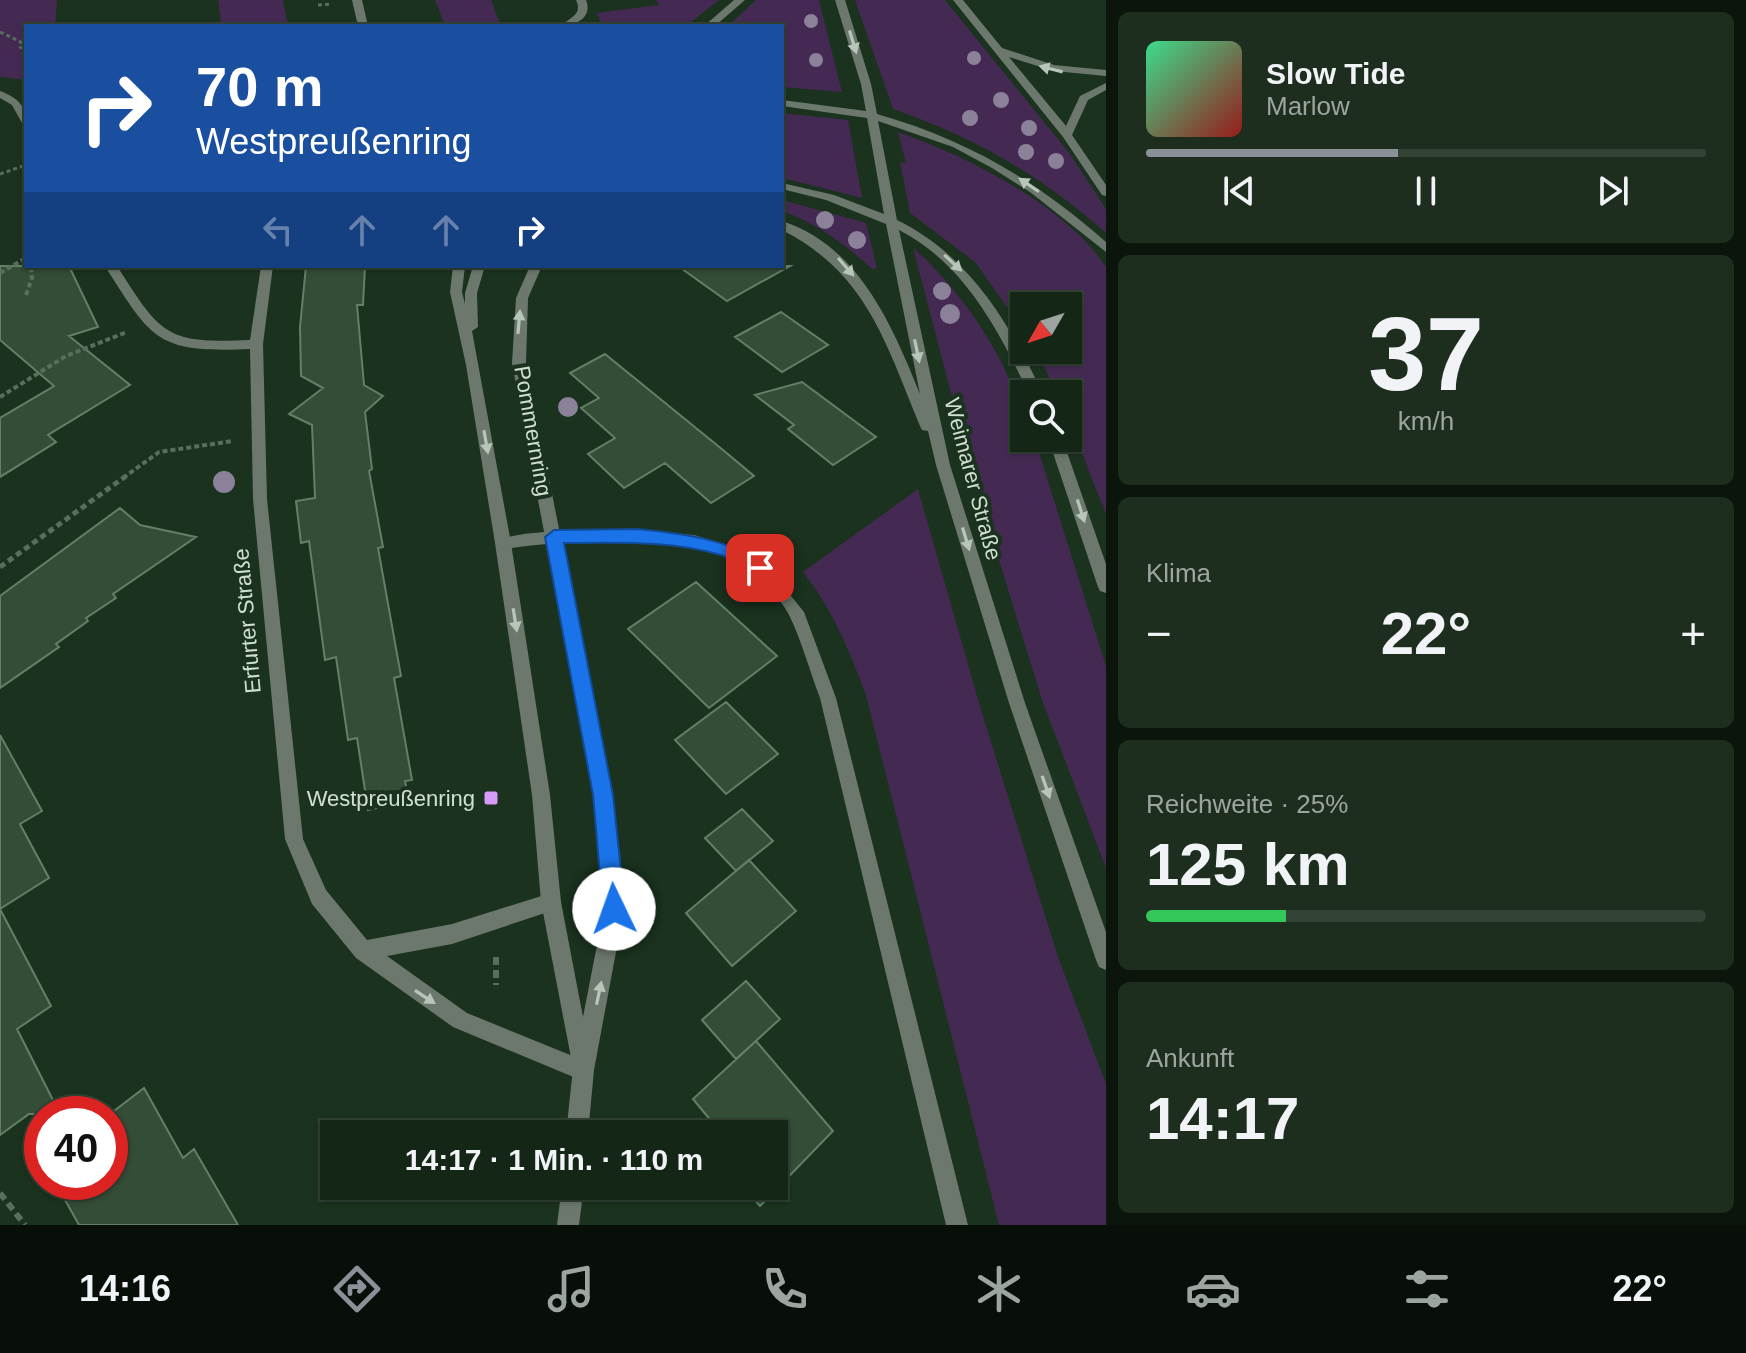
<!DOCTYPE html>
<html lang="de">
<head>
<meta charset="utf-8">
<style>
	:root { --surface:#142616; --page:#1d2e1f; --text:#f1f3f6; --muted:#9da5a1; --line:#334335; --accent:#8c9099 }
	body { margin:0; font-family:Helvetica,sans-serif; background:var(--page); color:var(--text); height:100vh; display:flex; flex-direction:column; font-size:30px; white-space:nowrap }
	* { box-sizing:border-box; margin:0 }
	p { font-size:26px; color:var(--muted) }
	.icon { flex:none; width:44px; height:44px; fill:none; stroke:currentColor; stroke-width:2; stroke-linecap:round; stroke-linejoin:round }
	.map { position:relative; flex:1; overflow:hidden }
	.side { display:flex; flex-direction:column; gap:12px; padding:12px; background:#0b150c; width:640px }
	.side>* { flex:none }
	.guide { position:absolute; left:24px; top:24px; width:760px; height:244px; border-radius:0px; box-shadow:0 2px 6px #0004,0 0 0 2px var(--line); background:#1a4fa0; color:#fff; overflow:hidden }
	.needle { width:52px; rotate:231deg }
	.tools { position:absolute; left:1010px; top:292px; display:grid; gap:16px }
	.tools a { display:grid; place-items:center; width:72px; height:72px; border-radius:0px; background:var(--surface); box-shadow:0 2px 6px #0004,0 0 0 2px var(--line); font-size:40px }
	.speed { position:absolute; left:24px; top:1096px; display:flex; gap:16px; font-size:40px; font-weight:700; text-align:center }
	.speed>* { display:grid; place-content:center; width:104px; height:104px; border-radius:50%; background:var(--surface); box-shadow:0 2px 6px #0004,0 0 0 2px var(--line); line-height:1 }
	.speed .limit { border:12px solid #d22; background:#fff; color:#111 }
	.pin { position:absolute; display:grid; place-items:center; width:68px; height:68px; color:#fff; margin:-34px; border-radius:16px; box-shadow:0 4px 12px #0006 }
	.me { position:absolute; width:88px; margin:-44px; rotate:357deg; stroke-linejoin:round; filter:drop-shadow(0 0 6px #0008) }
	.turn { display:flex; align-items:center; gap:28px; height:168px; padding:0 40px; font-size:36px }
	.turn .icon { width:104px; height:104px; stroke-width:2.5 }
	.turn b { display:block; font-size:56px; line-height:68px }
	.lanes { display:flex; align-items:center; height:76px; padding:0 40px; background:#0003; justify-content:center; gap:40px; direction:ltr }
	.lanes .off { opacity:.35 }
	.big { font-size:60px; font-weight:700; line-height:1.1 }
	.side .tile { flex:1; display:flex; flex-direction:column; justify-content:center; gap:12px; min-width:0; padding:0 28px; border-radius:12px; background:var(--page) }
	.side .dial { align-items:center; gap:0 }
	.dial b { font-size:104px; line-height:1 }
	.song { display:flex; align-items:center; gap:24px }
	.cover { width:96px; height:96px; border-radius:12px; background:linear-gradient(135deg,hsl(150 70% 55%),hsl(0 70% 35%)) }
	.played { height:8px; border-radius:4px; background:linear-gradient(90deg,var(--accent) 45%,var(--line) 45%) }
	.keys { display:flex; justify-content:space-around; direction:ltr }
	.heat { display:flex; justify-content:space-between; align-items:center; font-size:44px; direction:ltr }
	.charge { height:12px; border-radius:6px; background:linear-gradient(90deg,#34c759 25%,var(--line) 0) }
	.trip { position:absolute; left:320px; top:1120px; width:468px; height:80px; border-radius:0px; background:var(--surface); box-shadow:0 2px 6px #0004,0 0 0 2px var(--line); font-weight:700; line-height:80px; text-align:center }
	.tab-bar { display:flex; height:128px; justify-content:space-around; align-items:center; background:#080f09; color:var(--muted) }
	.tab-bar .icon { width:56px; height:56px }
	.tab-bar .on { color:var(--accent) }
	.tab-bar b { font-size:36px; color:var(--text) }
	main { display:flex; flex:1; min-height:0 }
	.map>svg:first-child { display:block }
</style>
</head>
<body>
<main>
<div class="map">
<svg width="1106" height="1225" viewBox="0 0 1106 1225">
	<rect width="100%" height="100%" fill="#1a321e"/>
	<path fill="#442a52" d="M0,0H57L55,26H26V80L0,77Z
		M218,0H283L288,26H199L221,23Z
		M435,0H491L501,26H445Z
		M656,0H719L686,26H602L597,13L659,5Z
		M756,0H819L842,92L782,87V26H728Z
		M855,0H945L1070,154L1106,209V233C1039,174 976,138 893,109Z
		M782,113L848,120L862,198L782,178Z
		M898,132C965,155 1066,206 1106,267V514L1068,418V394H1057L1036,350H1068V306H1024V331L975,262L910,213L900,162L906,163Z
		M782,200L866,223L877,268L872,269C845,244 816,223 782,211Z
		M913,248C959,286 1024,378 1024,438H1033L1038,449L1106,666V868L1042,700L971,469Z
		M918,489L979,703L1058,957L1106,1084V1225H999L866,695C849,650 833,610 803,572Z"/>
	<path fill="#344d37" stroke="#647f67" stroke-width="2" d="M0,266H69L98,327L69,336L130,385L48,435L56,442L0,477V418L54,386L0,340Z
		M306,266H365L363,305H357L364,385L383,396L365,412L372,469L369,471L383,547L378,548L401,676L394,678L412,780L405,781L409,801L368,810L357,738L348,740L336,657L325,660L309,541L301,543L296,501L315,498L312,425L289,414L323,388L301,376L300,327Z
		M678,266H790L727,301Z
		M781,312L828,345L782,372L735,337Z
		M605,354L723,450L754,476L711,503L665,463L624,488L588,454L615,438L581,408L599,398L570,373Z
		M802,382L876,437L833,465L788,429L794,425L755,395Z
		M120,508L140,525L196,537L113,594L116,598L86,618L88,621L56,644L59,647L0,688V596Z
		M696,582L777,656L709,708L628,629Z
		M726,702L778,754L726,794L675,740Z
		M0,735L42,811L20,824L49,878L0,909L51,1006L17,1029L60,1114H29L0,1135Z
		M742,809L773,841L736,871L705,838Z
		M749,860L796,911L732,966L686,913Z
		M746,981L780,1019L736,1059L702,1020Z
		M756,1041L833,1131L760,1206L743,1186H774V1134H701L712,1122L693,1099Z
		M144,1088L183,1158L194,1149L238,1225H79L55,1182H110V1114Z"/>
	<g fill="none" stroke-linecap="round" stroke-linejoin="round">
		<path stroke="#596e5c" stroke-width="3" stroke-dasharray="4 3" stroke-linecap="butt" d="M318,5L332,4
			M0,32L21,42L20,47L26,50
			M0,174L26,165"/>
		<path stroke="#596e5c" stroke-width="4" stroke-dasharray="5 3" stroke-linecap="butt" d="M0,273L26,258
			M26,295L32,278L31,266
			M0,397L66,356L127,332
			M123,478L159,452L233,441"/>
		<path stroke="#596e5c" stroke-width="5" stroke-dasharray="6 4" stroke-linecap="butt" d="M0,567L126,476"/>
		<path stroke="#596e5c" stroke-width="6" stroke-dasharray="8 5" stroke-linecap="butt" d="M496,957V985
			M0,1193L25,1225"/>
		<path fill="#6c786d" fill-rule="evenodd" d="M352,0H362L368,26H358Z"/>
		<path fill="#6c786d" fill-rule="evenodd" d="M576,0H586C593,17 576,26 561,26C570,17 583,15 576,0Z
			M0,91C18,98 26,105 26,124L22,123L12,105L0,98Z
			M105,266H117C161,335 166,344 250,340L261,266H273L263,344L267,499L303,839L326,890L367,940L452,924L551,893L558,895L561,902L558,909L551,911L452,944L387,956L467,1013L590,1063L594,1070L590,1077L583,1081L453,1027L356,958L312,904L285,839L253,499L250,349C158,353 152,341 105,266Z
			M638,530L694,535L735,547L765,564L804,612L836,698L968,1225H946L820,698C810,672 802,642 790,617C778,593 749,564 723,555C662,532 567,541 503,549L495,543C508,528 614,530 638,530Z"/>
		<path fill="#6c786d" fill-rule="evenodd" d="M734,0H745L715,26H704Z
			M835,0H845L871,84L877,114C968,140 1035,180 1106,242V252L1030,192L992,168L953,147L878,121L897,220C970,256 1009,323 1043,394H1029C999,331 964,263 899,230L950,465L1025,703L1106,932V970L1099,967L1096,960L1009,703L936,465L928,431L922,430L920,426C886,344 867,273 782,230V221C859,246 892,325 920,394L886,224L826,200L782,189V183L834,195L884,214L867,118L782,106V100L866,111L861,84Z
			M953,0H963L1002,48L1054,65L1106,70V76L1054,71L1009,57L1066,126L1080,96L1106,83V90L1088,100L1072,135L1106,185V196L1102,195L1063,137Z
			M453,266H465L462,292L465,304V293L473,266H485L477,293L478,327L472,331L511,543L550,795L561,902L583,1017L604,909L602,854L594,795L512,363L516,298L530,266H542L528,298L526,363L612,795L620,854L624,909L594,1070L588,1134H566L573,1068L541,902L532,795L495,543L466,365L450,292Z
			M1048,438H1062L1106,564V593L1100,591L1098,587Z
			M562,1186H584L579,1225H557Z"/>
	</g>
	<g fill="#8b8199">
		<circle cx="811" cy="21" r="7"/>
		<circle cx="974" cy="58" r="7"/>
		<circle cx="816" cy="60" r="7"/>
		<circle cx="1001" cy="100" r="8"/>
		<circle cx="970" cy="118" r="8"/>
		<circle cx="1029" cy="128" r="8"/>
		<circle cx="1026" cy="152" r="8"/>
		<circle cx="1056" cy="161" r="8"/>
		<circle cx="825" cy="220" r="9"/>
		<circle cx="857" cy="240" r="9"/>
		<circle cx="942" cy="291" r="9"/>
		<circle cx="950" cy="314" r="10"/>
		<circle cx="568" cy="407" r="10"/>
		<circle cx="224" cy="482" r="11"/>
	</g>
	<defs><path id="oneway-solid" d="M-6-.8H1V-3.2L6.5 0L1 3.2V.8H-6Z" transform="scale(2)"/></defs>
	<g fill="#b8c6ba">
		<use href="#oneway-solid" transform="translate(853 42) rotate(73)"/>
		<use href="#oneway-solid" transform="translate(1051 69) rotate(-166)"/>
		<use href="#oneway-solid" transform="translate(1029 185) rotate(-146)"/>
		<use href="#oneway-solid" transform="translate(953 263) rotate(43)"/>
		<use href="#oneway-solid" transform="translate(846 267) rotate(49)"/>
		<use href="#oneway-solid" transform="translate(519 322) rotate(-85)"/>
		<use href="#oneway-solid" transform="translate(917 351) rotate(78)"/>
		<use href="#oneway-solid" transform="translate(486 442) rotate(80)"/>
		<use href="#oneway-solid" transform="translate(1081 511) rotate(72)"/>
		<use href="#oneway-solid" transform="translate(966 539) rotate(73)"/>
		<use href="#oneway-solid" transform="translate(515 620) rotate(81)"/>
		<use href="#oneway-solid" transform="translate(1046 787) rotate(71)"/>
		<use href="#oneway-solid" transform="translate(599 993) rotate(-78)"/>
		<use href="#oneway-solid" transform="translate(425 997) rotate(33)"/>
	</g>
	<path fill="#1a73e8" stroke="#114b97" stroke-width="2" d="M638,529C686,534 725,539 766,563L769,568L760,575C746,570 735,560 721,555C670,540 616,543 564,543L613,795L625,909L621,917L614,920L606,917L603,909L593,795L545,537L554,530Z"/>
	<rect fill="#d79bf9" stroke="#1a321e" stroke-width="3" x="483" y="790" width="16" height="16" rx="4"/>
	<g text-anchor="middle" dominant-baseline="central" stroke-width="8" stroke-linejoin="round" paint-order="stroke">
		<g font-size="22" fill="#d1e0d3" stroke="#1a321e">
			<text transform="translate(533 431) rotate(80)">Pommernring</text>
			<text transform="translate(973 479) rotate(75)">Weimarer Straße</text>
			<text transform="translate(247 621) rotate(-95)">Erfurter Straße</text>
		</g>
		<g font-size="22" fill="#d1e0d3" stroke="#1a321e" text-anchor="end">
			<text x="475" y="798">Westpreußenring</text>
		</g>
	</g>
</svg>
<div class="tools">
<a><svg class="needle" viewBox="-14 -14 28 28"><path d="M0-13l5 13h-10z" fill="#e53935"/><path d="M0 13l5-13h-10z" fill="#9da5a1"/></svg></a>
<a><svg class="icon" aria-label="search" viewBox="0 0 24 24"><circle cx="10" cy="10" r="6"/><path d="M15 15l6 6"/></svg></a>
</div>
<div class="speed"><div class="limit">40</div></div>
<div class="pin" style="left:760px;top:568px;background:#d93025"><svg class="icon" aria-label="arrive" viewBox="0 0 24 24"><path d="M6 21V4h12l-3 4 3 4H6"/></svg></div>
<svg class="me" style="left:614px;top:909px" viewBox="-20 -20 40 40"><circle r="19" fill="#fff"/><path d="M0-13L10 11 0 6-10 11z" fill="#1a73e8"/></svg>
<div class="trip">14:17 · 1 Min. · 110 m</div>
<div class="guide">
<div class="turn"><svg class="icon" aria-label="right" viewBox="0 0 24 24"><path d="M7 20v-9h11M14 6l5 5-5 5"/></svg><div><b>70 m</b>Westpreußenring</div></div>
<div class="lanes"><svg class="icon off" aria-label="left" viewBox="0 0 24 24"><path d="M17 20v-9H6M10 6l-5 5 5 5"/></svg><svg class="icon off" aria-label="ahead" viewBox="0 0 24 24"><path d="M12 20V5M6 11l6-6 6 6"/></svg><svg class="icon off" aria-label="ahead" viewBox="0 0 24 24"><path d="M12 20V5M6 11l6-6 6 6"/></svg><svg class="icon" aria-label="right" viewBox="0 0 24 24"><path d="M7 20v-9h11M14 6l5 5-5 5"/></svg></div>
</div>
</div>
<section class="side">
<div class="tile">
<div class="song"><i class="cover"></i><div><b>Slow Tide</b><p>Marlow</p></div></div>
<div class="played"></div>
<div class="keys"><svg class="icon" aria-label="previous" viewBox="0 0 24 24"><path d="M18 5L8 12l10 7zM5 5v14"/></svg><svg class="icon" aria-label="pause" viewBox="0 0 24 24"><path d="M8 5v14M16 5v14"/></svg><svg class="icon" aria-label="next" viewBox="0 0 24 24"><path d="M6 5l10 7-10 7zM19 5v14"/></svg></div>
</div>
<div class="tile dial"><b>37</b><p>km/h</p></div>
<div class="tile"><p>Klima</p>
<div class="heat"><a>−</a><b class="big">22°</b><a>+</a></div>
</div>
<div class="tile"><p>Reichweite · 25%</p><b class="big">125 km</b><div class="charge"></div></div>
<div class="tile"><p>Ankunft</p><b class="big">14:17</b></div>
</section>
</main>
<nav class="tab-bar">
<b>14:16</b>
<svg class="icon on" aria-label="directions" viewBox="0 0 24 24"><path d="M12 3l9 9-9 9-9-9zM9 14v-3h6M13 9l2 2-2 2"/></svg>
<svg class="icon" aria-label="music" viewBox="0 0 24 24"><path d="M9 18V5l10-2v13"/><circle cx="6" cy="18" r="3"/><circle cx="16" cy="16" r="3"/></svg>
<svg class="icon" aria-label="phone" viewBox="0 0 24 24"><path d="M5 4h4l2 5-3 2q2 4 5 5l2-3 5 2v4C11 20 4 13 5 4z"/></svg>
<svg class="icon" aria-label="climate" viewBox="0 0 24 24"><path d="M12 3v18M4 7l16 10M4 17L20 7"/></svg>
<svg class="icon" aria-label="car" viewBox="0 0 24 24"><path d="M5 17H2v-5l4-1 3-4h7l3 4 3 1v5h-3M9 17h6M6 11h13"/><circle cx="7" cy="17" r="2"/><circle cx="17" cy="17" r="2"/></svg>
<svg class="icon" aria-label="filters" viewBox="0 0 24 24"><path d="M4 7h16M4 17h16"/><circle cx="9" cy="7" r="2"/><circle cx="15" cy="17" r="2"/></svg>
<b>22°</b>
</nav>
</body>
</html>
